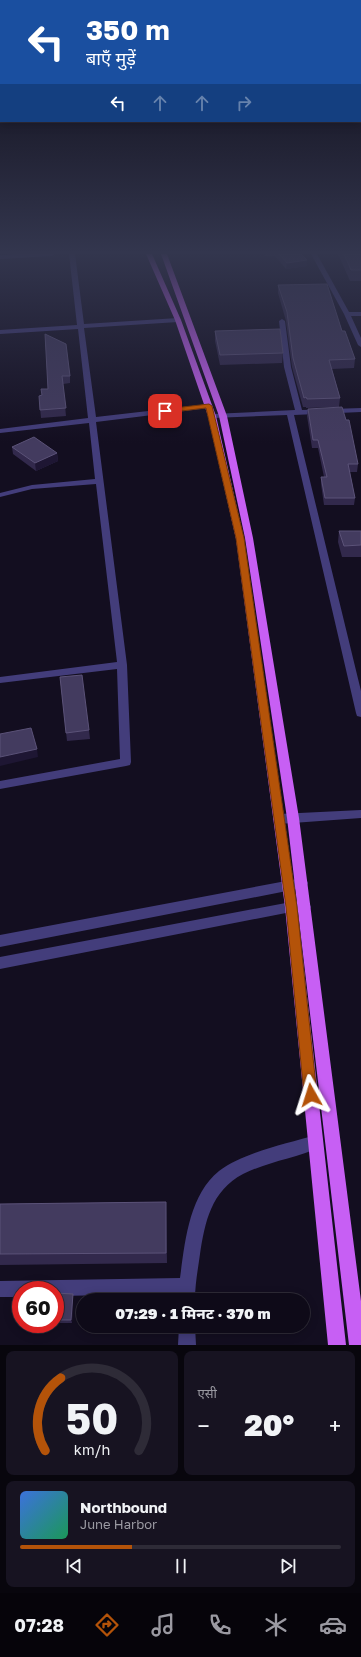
<!DOCTYPE html>
<html lang="hi">
<head>
<meta charset="utf-8">
<style>
	:root { --surface:#0e0a18; --page:#171321; --text:#f1f3f6; --muted:#9b9aa2; --line:#2e2b37; --accent:#b45309 }
	body { margin:0; font-family:"Golos Text","Noto Sans Devanagari",sans-serif; background:var(--page); color:var(--text); height:100vh; display:flex; flex-direction:column; font-size:15px; white-space:nowrap }
	* { box-sizing:border-box; margin:0 }
	p { font-size:13px; color:var(--muted) }
	.icon { flex:none; width:22px; height:22px; fill:none; stroke:currentColor; stroke-width:2; stroke-linecap:round; stroke-linejoin:round }
	.map { position:relative; height:1345px; overflow:hidden }
	.sheet { display:flex; flex-direction:column; gap:6px; padding:6px; background:#08060d; flex:1 }
	.sheet>* { flex:none }
	.banner { position:absolute; left:0px; top:0px; width:361px; height:122px; box-shadow:0 2px 10px #0003,0 0 0 1px var(--line); background:#1a4fa0; color:#fff; overflow:hidden }
	.speed { position:absolute; left:12px; top:1281px; display:flex; gap:8px; font-size:20px; font-weight:700; text-align:center }
	.speed>* { display:grid; place-content:center; width:52px; height:52px; border-radius:50%; background:var(--surface); box-shadow:0 2px 10px #0003,0 0 0 1px var(--line); line-height:1 }
	.speed .limit { border:6px solid #d22; background:#fff; color:#111 }
	.pin { position:absolute; display:grid; place-items:center; width:34px; height:34px; color:#fff; margin:-17px; border-radius:8px; box-shadow:0 2px 6px #0006 }
	.me { position:absolute; width:44px; margin:-22px; rotate:354deg; stroke-linejoin:round; filter:drop-shadow(0 0 3px #0008) }
	.turn { display:flex; align-items:center; gap:14px; height:84px; padding:0 20px; font-size:18px }
	.turn .icon { width:52px; height:52px; stroke-width:2.5 }
	.turn b { display:block; font-size:28px; line-height:34px }
	.lanes { display:flex; align-items:center; height:38px; padding:0 20px; background:#0003; justify-content:center; gap:20px; direction:ltr }
	.lanes .off { opacity:.35 }
	.big { font-size:30px; font-weight:800; line-height:1.1 }
	.sheet .tile { flex:1; display:flex; flex-direction:column; justify-content:center; gap:6px; min-width:0; padding:0 14px; border-radius:8px; background:var(--page) }
	.sheet .dial { align-items:center; gap:0 }
	.dial svg { height:104px; overflow:visible; fill:none; stroke:var(--line); stroke-width:7; stroke-linecap:round; text-anchor:middle }
	.dial text { fill:var(--text); stroke:none }
	.song { display:flex; align-items:center; gap:12px }
	.cover { width:48px; height:48px; border-radius:6px; background:linear-gradient(135deg,hsl(220 70% 55%),hsl(150 70% 35%)) }
	.played { height:4px; border-radius:2px; background:linear-gradient(90deg,var(--accent) 35%,var(--line) 35%) }
	.keys { display:flex; justify-content:space-around; direction:ltr }
	.heat { display:flex; justify-content:space-between; align-items:center; font-size:22px; direction:ltr }
	.sheet .tiles { flex:1; display:grid; gap:6px; grid-template-columns:1fr 1fr }
	.tile:last-child { grid-column:span 2 }
	.trip { position:absolute; left:76px; top:1293px; width:234px; height:40px; border-radius:20px; background:var(--surface); box-shadow:0 2px 10px #0003,0 0 0 1px var(--line); font-weight:800; line-height:40px; text-align:center }
	.menu { display:flex; height:64px; justify-content:space-around; align-items:center; background:#06040a; color:var(--muted) }
	.menu .icon { width:28px; height:28px }
	.menu .current { color:var(--accent) }
	.menu b { font-size:18px; color:var(--text) }
	.map>svg:first-child { display:block }
</style>
</head>
<body>
<div class="map">
<svg width="361" height="1345" viewBox="0 0 361 1345">
	<rect width="100%" height="100%" fill="#130e20"/>
	<g fill="none" stroke-linecap="round" stroke-linejoin="round">
		<path fill="#433d7b" fill-rule="evenodd" d="M19,254H55L52,256L0,259V255Z
			M69,254H75L84,324L178,318L181,320L178,322L84,328L96,417L209,404L213,406L209,408L96,422L127,665L131,762L130,765L126,766L0,789V781L120,759L117,669L0,683V677L117,662L96,484L32,489L0,497V493L32,485L95,479L89,423L0,433V429L88,418L78,329L0,334V330L77,325Z
			M311,254H317L349,312H361V316H351L361,338V347L358,345L344,314Z
			M282,319L285,321L291,367L302,410L361,408V412L294,415L361,691V717L357,716L356,713L287,415L212,418L208,416L212,414L295,410L284,367L279,321Z
			M361,810V818L279,824L275,822L273,819L275,816L279,814Z
			M302,878L306,879L308,883L306,887L302,888L0,947V935Z
			M291,902L309,903L311,907L309,911L291,912L0,969V957Z
			M316,1135L321,1137L323,1142L321,1147C296,1158 267,1162 243,1174C211,1191 205,1222 200,1254C198,1269 195,1284 195,1300H179V1294L55,1296V1290H21V1297H0V1281L180,1278C185,1242 189,1195 219,1171C244,1152 286,1144 316,1135Z
			M179,1326H195L196,1345H178Z"/>
		<path fill="#c75ff4" fill-rule="evenodd" d="M146,254H152L181,320L216,416L244,539L297,907L346,1345H328L285,907L236,539L208,416L175,320Z
			M161,254H167L227,416L253,538L299,818L361,1301V1345H349L287,818L245,538L219,416Z"/>
	</g>
	<path fill="#32294c" d="M264,254H301L307,266L286,269L275,256H265Z
		M338,254H361V281H350Z
		M278,285L342,331L355,359L354,368L332,369L340,398L339,407L306,408V407H303L292,367L286,321L278,293Z
		M215,331L283,353L282,363L220,365L215,341Z
		M45,334L70,376V383L63,384L66,416L41,418L39,396L42,395L48,389Z
		M308,409L358,464L357,472H350L355,498L354,505H324L321,484V477H324L318,448H312L307,416Z
		M12,447L57,453L58,461L36,471L13,454Z
		M339,531H361V557H342L338,542Z
		M60,677L89,730L90,739L67,741Z
		M166,1202L167,1263L0,1265V1204Z
		M55,1293L73,1297L72,1323H55Z"/>
	<path fill="#1e1633" d="M307,260V266L286,269L287,263Z
		M57,453L58,461L36,471L35,463Z
		M37,749L38,757L0,766V757Z
		M73,1294V1297L72,1323L71,1320Z"/>
	<path fill="#433b5f" stroke="#5b5278" d="M279,254H301L307,260L287,263Z
		M344,254H361V270H351Z
		M327,284L342,331H345L355,359L329,360L340,398L307,399L306,397L304,398L293,358L287,312L278,285Z
		M280,329L283,353L220,355L215,331Z
		M45,334L66,344L70,376H62L66,408L40,410L39,396L42,395L41,389H48Z
		M342,407L346,420H349L358,464H348L355,498H325L321,477H327L318,440H313L308,409Z
		M34,437L57,453L35,463L12,447Z
		M339,531H361V545L344,546Z
		M82,675L89,730L66,733L60,677Z
		M31,728L37,749L0,757V734Z
		M166,1202V1253L0,1254V1204Z
		M55,1293L73,1294L71,1320H55Z"/>
	<linearGradient id="sky" x2="0" y2="1"><stop stop-color="#0a0812"/><stop offset="0.57" stop-color="#33364e"/><stop offset="1" stop-color="#33364e" stop-opacity="0"/></linearGradient>
	<rect width="361" height="443" fill="url(#sky)"/>
	<path fill="#b45309" stroke="#753606" d="M209,404L212,406L244,538L297,907L317,1095L315,1100L311,1102L306,1100L304,1095L286,907L236,538L206,408L165,413L162,411L165,409Z"/>
</svg>
<div class="speed"><div class="limit">60</div></div>
<div class="pin" style="left:165px;top:411px;background:#d93025"><svg class="icon" aria-label="arrive" viewBox="0 0 24 24"><path d="M6 21V4h12l-3 4 3 4H6"/></svg></div>
<svg class="me" style="left:311px;top:1095px" viewBox="-20 -20 40 40"><path d="M0-17L14 15 0 8-14 15z" fill="#b45309" stroke="#fff" stroke-width="4"/></svg>
<div class="trip">07:29 · 1 मिनट · 370 m</div>
<div class="banner">
<div class="turn"><svg class="icon" aria-label="left" viewBox="0 0 24 24"><path d="M17 20v-9H6M10 6l-5 5 5 5"/></svg><div><b>350 m</b>बाएँ मुड़ें</div></div>
<div class="lanes"><svg class="icon" aria-label="left" viewBox="0 0 24 24"><path d="M17 20v-9H6M10 6l-5 5 5 5"/></svg><svg class="icon off" aria-label="ahead" viewBox="0 0 24 24"><path d="M12 20V5M6 11l6-6 6 6"/></svg><svg class="icon off" aria-label="ahead" viewBox="0 0 24 24"><path d="M12 20V5M6 11l6-6 6 6"/></svg><svg class="icon off" aria-label="right" viewBox="0 0 24 24"><path d="M7 20v-9h11M14 6l5 5-5 5"/></svg></div>
</div>
</div>
<section class="sheet">
<div class="tiles">
<div class="tile dial"><svg viewBox="0 0 100 80">
<path d="M14 69A42 42 0 1 1 86 69"/>
<path d="M14 69A42 42 0 0 1 26 13" stroke="#b45309"/>
<text x="50" y="56" font-size="32" font-weight="700">50</text>
<text x="50" y="72" font-size="11">km/h</text>
</svg></div>
<div class="tile"><p>एसी</p>
<div class="heat"><a>−</a><b class="big">20°</b><a>+</a></div>
</div>
<div class="tile">
<div class="song"><i class="cover"></i><div><b>Northbound</b><p>June Harbor</p></div></div>
<div class="played"></div>
<div class="keys"><svg class="icon" aria-label="previous" viewBox="0 0 24 24"><path d="M18 5L8 12l10 7zM5 5v14"/></svg><svg class="icon" aria-label="pause" viewBox="0 0 24 24"><path d="M8 5v14M16 5v14"/></svg><svg class="icon" aria-label="next" viewBox="0 0 24 24"><path d="M6 5l10 7-10 7zM19 5v14"/></svg></div>
</div>
</div>
</section>
<nav class="menu">
<b>07:28</b>
<svg class="icon current" aria-label="directions" viewBox="0 0 24 24"><path d="M12 3l9 9-9 9-9-9zM9 14v-3h6M13 9l2 2-2 2"/></svg>
<svg class="icon" aria-label="music" viewBox="0 0 24 24"><path d="M9 18V5l10-2v13"/><circle cx="6" cy="18" r="3"/><circle cx="16" cy="16" r="3"/></svg>
<svg class="icon" aria-label="phone" viewBox="0 0 24 24"><path d="M5 4h4l2 5-3 2q2 4 5 5l2-3 5 2v4C11 20 4 13 5 4z"/></svg>
<svg class="icon" aria-label="climate" viewBox="0 0 24 24"><path d="M12 3v18M4 7l16 10M4 17L20 7"/></svg>
<svg class="icon" aria-label="car" viewBox="0 0 24 24"><path d="M5 17H2v-5l4-1 3-4h7l3 4 3 1v5h-3M9 17h6M6 11h13"/><circle cx="7" cy="17" r="2"/><circle cx="17" cy="17" r="2"/></svg>
</nav>
</body>
</html>
